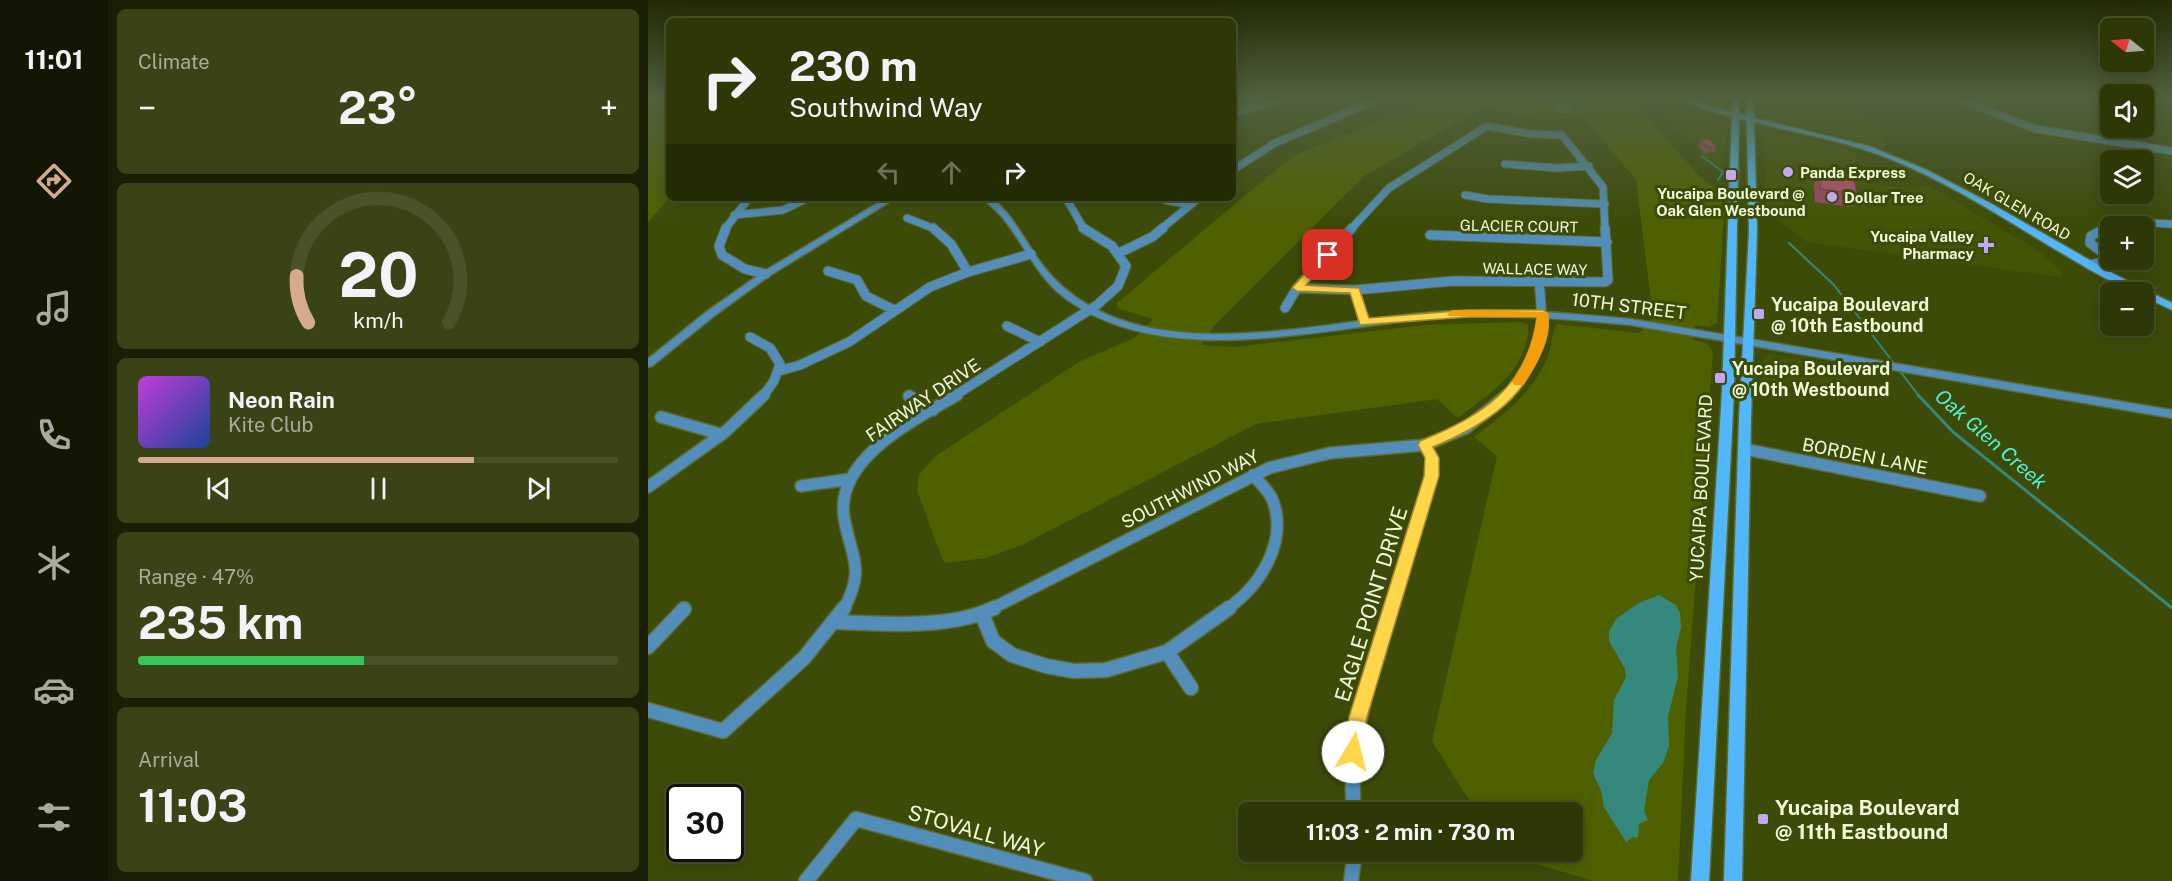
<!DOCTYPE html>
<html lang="en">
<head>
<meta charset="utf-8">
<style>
	:root { --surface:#2e3807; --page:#3a4315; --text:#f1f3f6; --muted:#a7ac9b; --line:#495228; --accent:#d6ab8b }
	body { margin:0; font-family:"Public Sans",sans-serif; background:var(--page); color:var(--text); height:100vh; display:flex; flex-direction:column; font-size:22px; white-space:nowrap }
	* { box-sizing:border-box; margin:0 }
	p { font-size:20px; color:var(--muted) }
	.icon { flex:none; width:33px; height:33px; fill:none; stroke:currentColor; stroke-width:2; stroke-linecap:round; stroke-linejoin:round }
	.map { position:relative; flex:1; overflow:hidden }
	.details { display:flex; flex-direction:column; gap:9px; padding:9px; background:#191f04; width:540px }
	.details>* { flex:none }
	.banner { position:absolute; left:18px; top:18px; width:570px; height:183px; border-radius:9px; box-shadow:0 3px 15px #0003,0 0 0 2px var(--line); background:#2e3807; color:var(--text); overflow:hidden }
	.needle { width:39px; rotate:287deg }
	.buttons { position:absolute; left:1452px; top:18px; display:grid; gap:12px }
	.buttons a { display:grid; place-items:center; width:54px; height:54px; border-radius:9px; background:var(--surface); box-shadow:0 3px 15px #0003,0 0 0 2px var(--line); font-size:30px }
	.speed { position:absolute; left:18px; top:784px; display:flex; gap:12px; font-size:30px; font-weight:700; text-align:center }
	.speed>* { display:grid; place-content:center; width:78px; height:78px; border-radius:50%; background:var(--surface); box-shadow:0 3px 15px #0003,0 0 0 2px var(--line); line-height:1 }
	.speed .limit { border:3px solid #111; border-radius:9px; background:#fff; color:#111 }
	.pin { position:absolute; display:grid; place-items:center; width:51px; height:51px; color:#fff; margin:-26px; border-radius:12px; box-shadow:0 3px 9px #0006 }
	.me { position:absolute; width:66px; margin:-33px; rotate:8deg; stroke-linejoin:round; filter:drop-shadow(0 0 4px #0008) }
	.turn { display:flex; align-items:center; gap:21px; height:126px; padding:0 24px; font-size:27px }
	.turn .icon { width:78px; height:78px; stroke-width:2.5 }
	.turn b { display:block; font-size:42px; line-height:51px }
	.lanes { display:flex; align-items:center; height:57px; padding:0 24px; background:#0003; justify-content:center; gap:30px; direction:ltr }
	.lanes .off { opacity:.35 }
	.big { font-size:45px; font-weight:700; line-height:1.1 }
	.details .card { flex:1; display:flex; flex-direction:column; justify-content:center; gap:9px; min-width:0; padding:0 21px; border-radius:9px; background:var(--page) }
	.details .dial { align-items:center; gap:0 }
	.dial svg { height:156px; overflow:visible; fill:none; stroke:var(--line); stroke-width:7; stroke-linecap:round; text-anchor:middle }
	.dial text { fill:var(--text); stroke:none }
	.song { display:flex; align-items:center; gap:18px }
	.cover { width:72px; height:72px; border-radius:9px; background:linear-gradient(135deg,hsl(290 70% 55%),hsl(220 70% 35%)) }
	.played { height:6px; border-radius:3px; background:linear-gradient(90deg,var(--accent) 70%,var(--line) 70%) }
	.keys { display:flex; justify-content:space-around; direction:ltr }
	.heat { display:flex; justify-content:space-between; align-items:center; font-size:33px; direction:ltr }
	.charge { height:9px; border-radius:4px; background:linear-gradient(90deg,#34c759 47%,var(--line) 0) }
	.trip { position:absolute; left:590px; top:802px; width:345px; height:60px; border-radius:9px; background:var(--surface); box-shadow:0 3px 15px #0003,0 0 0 2px var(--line); font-weight:700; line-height:60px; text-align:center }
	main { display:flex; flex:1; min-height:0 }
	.tabs { display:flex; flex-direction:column; width:108px; justify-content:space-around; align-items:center; background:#121603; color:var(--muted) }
	.tabs .icon { width:42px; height:42px }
	.tabs .on { color:var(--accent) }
	.tabs b { font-size:27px; color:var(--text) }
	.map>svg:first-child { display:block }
</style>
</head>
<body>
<main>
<nav class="tabs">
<b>11:01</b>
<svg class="icon on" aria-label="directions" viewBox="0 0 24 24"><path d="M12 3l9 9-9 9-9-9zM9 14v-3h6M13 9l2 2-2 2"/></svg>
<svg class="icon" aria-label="music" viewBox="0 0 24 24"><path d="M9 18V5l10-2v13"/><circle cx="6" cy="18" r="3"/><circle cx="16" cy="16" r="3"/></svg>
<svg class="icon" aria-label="phone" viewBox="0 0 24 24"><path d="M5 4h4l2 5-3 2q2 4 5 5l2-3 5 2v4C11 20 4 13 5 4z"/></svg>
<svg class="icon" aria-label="climate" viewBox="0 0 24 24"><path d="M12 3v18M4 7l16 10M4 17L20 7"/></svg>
<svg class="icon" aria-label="car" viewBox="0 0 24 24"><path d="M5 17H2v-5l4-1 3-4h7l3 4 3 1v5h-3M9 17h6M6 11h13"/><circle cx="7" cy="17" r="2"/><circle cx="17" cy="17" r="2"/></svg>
<svg class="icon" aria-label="filters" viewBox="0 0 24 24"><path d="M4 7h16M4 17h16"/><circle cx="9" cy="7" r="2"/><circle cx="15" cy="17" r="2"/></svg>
</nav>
<section class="details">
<div class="card"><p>Climate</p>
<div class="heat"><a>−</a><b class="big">23°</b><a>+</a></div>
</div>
<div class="card dial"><svg viewBox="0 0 100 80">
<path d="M14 69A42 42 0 1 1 86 69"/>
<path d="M14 69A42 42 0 0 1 8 45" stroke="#d6ab8b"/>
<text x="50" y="56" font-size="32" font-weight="700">20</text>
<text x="50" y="72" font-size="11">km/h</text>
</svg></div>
<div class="card">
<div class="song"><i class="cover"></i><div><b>Neon Rain</b><p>Kite Club</p></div></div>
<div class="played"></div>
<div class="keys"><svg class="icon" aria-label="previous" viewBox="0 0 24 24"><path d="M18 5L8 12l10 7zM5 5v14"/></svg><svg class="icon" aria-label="pause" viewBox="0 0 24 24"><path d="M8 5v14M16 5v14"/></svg><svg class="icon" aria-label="next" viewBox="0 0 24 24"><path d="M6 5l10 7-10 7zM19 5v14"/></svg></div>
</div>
<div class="card"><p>Range · 47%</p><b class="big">235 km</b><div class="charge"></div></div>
<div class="card"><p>Arrival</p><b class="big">11:03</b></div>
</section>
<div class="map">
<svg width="1524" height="881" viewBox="0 0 1524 881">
	<rect width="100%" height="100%" fill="#3d4b09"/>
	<path fill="#445405" d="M1012,98L1073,121L1079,126L1076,166L1069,165L1054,154L1001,99Z
		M1110,98H1201L1205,112L1233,128L1237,149L1189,135L1117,119L1112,116Z
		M1116,132L1183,145L1211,154L1205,164L1213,167L1218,183L1264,188L1281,186L1396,254L1394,256L1415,272L1412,277L1159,242L1118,211Z
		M1124,354L1200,368L1203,397L1115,380L1113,363L1118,355Z"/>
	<path fill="#4f6001" d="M0,98H21V198L0,222Z
		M778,98H983L1050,175L1077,197L1069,323L1060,327L1047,325L1045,340L1059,343L1065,352L1038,709L1030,881H946L847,852H924V813H822L824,805L784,741L849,456L826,437C855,415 884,393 899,359C904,348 903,333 909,324L992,333L1005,317L988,180L936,117L891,120L836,107L716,176L566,326L553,345L588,347L777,325L873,322L880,325C882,368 839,397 809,418L789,399L608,424L374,545L338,558L296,563L269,491L271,474L289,455L431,362L488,337L505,319L469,308V303L636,163L647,155L774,104Z"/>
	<path fill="#34897c" d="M901,98H929V102L920,104L925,112L913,114L900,102Z
		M1011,595L1028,605L1032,613L1033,628L1028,648L1030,676L1020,717L1021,747L1015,763L1001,780L996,811L1000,820L991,824L990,838L985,837L978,842L956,807L953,791L945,773L948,760L964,733L966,700L978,677L977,669L961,641V631L969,618L991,603Z"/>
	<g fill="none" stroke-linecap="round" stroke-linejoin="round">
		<path stroke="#34897c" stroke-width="2" d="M1054,156L1075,172L1070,180
			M1141,243L1186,285L1271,396"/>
		<path stroke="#34897c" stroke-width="3" d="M1270,395L1305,432L1524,608"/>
		<defs>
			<path id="minor-far3" d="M1308,98L1388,129L1524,151
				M585,113L640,98
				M857,164L909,168L941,166
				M585,170L627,143L733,98
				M817,195L840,199L957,204
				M418,198L436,229
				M517,200L542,205
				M86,215L135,210L160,198
				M259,218L287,229
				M77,229L101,198
				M513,229L551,198
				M703,229L741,188L839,126L883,134L914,135L955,187L957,229
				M1454,229L1482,222L1524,224"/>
			<path id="minor-far2" d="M78,228L71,246L74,255L97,269L118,274
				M285,228L303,244L320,272
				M1458,228L1443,236L1442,243L1462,258
				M782,235L959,242
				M471,253L504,237L515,228
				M1442,265L1464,260
				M180,271L209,280L218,296L246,310
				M649,288L707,290L805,281L957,282L960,280L957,228
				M649,288L704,228
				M707,290L716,322
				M637,308L649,288
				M359,326L392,342
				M102,337L122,348L132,364L126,381L115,396
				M131,371L152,365L201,342L282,287L320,272L383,254
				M306,396L449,305L470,286L478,266L464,246L435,228
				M857,396C896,359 896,331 891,281"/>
			<path id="minor-far1" d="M261,396L285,410
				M13,417L72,434
				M1096,449L1332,496
				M153,486L203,479
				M0,487L77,432L116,395
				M196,609C218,566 203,559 196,517C187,458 268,419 309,395
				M343,609L621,468L682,453L777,445L818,428L859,395
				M579,609C612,586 640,542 625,501C622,492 611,482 605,475
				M743,609L784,476V458L777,445"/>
			<path id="minor" d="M334,614L345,641L364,655L398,666L426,671L458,670L519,652L581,608
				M189,622C235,624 304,629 346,608
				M0,647L36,609
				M519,652L543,688
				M0,710L75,731L156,658L196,608
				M706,813C699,739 722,677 743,608
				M158,881L208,819L437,881
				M703,881L707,852"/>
			<path id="tertiary" d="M238,198H248L121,276L66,316L4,366L0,367V359L58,312L115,272Z
				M335,198H344C367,217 378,244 396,267C408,282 423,295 440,305C536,361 684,320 788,312C853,307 918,313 983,319L1524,410V418L983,325C918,319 853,313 789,318C675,327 522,371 421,301C389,279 378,246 354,217C348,210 341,205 335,198Z"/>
			<path id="secondary" d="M1030,98H1039L1084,112L1085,98H1091V114L1099,116V98H1105L1106,118L1221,146L1279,170L1342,203L1466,274L1524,303V310L1496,297V292C1475,292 1430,262 1410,251C1355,218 1302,183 1242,159C1199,141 1152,134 1106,122L1109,231L1103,418L1094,881H1076L1091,418L1101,231L1099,120L1091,119L1086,392L1061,881H1043L1074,392L1084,117L1056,109Z"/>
		</defs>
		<use href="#minor-far3" stroke="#5d6a2e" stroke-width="9"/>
		<use href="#minor-far2" stroke="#5d6a2e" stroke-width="11"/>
		<use href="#minor-far1" stroke="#5d6a2e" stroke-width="14"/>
		<use href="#minor" stroke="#5d6a2e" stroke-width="17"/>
		<use href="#tertiary" stroke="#5d6a2e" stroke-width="3"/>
		<use href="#secondary" stroke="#5d6a2e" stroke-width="3"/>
		<use href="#minor-far3" stroke="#528eb9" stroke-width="7"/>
		<use href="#minor-far2" stroke="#528eb9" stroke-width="9"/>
		<use href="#minor-far1" stroke="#528eb9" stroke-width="11"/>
		<use href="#minor" stroke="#528eb9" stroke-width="14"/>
		<use href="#tertiary" fill="#528eb9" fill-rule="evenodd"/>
		<use href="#secondary" fill="#51b6fa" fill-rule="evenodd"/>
	</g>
	<path fill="#a04665" d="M1052,140L1068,146L1067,152L1057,153L1050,146Z
		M1171,171L1209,194L1203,207L1167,202L1166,184Z"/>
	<path fill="#ba5175" stroke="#823952" stroke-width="1.5" d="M1061,139L1068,146L1059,147L1052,140Z
		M1171,171L1205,175L1209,194L1172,189Z"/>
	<linearGradient id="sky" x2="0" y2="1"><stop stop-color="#222905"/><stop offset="0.44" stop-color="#51613e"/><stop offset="1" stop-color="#51613e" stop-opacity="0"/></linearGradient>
	<rect width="1524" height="221" fill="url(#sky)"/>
	<path fill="#ffd54a" stroke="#a68a30" stroke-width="1.5" d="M676,252L685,255L658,285L711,288L721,318L820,310H895L901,314C892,388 850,420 785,447L791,458V476L719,717L712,758L705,761L698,758L696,752L701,717L776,476L777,458L770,445L772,441C833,417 880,387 889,317H820L712,325L702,293L649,291L644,288Z"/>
	<path fill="#f59e0b" d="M805,310L899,312C907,336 888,366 875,385H866L864,382C878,361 885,343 889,317L801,316L799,314Z"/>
	<g fill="#c3a7f2" stroke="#3d4b09" stroke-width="2">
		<circle cx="1140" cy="172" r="6"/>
		<rect x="1077" y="169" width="12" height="12" rx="3"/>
		<circle cx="1184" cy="197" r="6"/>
		<path d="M1335 236h6v6h6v6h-6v6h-6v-6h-6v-6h6z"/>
		<rect x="1105" y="308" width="12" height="12" rx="3"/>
		<rect x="1066" y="372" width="12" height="12" rx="3"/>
		<rect x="1109" y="813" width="12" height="12" rx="3"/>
	</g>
	<g text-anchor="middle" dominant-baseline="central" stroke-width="6" stroke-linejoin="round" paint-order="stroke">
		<g font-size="15" font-weight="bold" fill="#eef9d8" stroke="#3d4b09" text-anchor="start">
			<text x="1152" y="172">Panda Express</text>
			<text x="1083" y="193" text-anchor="middle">Yucaipa Boulevard @<tspan x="1083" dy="17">Oak Glen Westbound</tspan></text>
			<text x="1196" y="197">Dollar Tree</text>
			<text x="1326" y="236" text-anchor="end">Yucaipa Valley<tspan x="1326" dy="17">Pharmacy</tspan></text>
		</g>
		<g font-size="15" fill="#eef9d8" stroke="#3d4b09">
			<text transform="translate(1369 206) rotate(30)">OAK GLEN ROAD</text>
			<text transform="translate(871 226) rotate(1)">GLACIER COURT</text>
			<text transform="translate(887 269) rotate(1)">WALLACE WAY</text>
		</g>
		<g font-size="18" font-weight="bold" fill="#eef9d8" stroke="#3d4b09" text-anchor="start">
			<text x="1123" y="304">Yucaipa Boulevard<tspan x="1123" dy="21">@ 10th Eastbound</tspan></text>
			<text x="1084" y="368">Yucaipa Boulevard<tspan x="1084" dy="21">@ 10th Westbound</tspan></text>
		</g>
		<g font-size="18" fill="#eef9d8" stroke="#3d4b09">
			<text transform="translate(981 306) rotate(7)">10TH STREET</text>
			<text transform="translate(275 400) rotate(-34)">FAIRWAY DRIVE</text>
			<text transform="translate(1217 456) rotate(11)">BORDEN LANE</text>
			<text transform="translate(1053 488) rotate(-87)">YUCAIPA BOULEVARD</text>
			<text transform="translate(542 489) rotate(-27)">SOUTHWIND WAY</text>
		</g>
		<g font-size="20" font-style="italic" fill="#4fefd8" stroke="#3d4b09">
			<text transform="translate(1343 439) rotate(41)">Oak Glen Creek</text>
		</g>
		<g font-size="21" fill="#eef9d8" stroke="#3d4b09">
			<text transform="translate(723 604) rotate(-73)">EAGLE POINT DRIVE</text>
			<text transform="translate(328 831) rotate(16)">STOVALL WAY</text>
		</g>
		<g font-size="21" font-weight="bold" fill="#eef9d8" stroke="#3d4b09" text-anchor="start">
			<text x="1127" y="807">Yucaipa Boulevard<tspan x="1127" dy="24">@ 11th Eastbound</tspan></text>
		</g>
	</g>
</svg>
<div class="buttons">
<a><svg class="needle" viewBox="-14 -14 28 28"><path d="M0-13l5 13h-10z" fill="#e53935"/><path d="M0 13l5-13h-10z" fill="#a7ac9b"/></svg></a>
<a><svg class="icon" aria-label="sound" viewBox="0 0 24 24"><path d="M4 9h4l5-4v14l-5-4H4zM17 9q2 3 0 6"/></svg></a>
<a><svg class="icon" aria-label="layers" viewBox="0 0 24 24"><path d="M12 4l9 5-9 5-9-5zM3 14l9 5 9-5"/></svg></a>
<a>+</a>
<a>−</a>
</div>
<div class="speed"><div class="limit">30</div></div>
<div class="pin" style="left:680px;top:255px;background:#d93025"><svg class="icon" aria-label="arrive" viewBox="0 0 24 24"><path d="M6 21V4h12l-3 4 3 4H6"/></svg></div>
<svg class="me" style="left:705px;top:752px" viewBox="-20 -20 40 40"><circle r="19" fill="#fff"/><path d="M0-13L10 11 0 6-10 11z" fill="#ffd54a"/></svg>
<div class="trip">11:03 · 2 min · 730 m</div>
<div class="banner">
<div class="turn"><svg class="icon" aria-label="right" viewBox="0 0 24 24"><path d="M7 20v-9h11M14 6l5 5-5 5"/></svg><div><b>230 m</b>Southwind Way</div></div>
<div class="lanes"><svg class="icon off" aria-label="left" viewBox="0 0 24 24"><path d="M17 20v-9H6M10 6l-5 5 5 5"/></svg><svg class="icon off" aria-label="ahead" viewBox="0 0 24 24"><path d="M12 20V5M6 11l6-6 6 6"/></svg><svg class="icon" aria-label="right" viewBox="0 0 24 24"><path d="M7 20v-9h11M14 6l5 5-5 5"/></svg></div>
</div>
</div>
</main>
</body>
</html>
